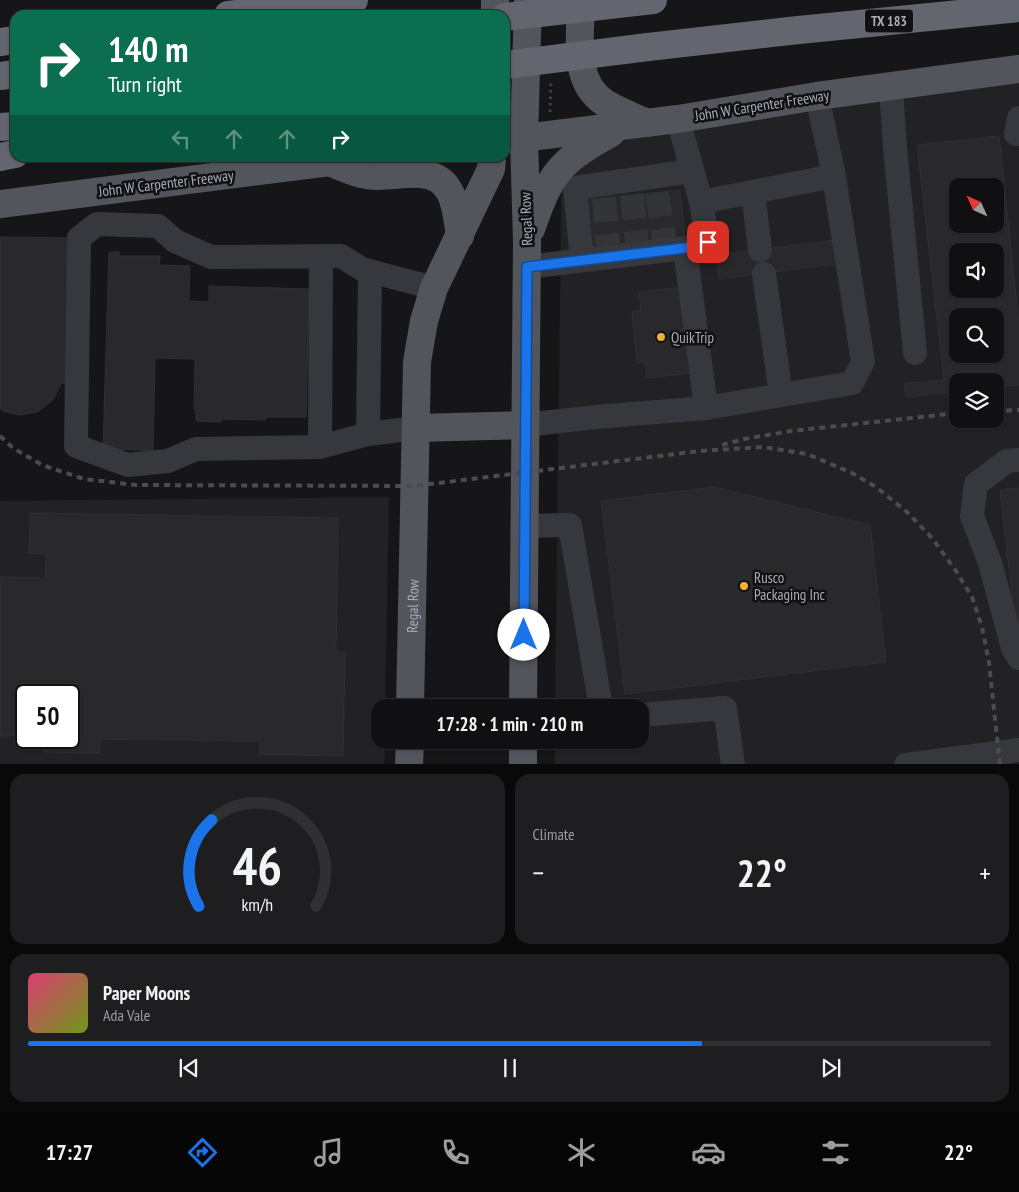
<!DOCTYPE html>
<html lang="en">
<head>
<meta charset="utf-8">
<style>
	:root { --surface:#101012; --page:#1e1e20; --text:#f1f3f6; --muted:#9c9d9f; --line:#303032; --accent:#1a73e8 }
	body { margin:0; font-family:"PT Sans Narrow",sans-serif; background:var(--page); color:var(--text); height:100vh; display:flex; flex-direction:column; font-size:19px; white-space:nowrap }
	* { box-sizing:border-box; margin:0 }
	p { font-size:16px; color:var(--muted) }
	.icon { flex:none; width:28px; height:28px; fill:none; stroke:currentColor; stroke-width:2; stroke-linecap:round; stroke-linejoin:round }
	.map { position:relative; height:764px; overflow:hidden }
	.sheet { display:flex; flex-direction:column; gap:10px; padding:10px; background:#09090a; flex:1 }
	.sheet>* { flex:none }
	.guide { position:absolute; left:10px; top:10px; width:500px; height:152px; border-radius:15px; box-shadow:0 1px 4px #0004,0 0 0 1px var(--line); background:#0b6e4f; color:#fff; overflow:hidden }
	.needle { width:32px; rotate:315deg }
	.controls { position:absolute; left:949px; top:178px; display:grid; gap:10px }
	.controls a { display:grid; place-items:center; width:55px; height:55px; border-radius:10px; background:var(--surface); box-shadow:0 1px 4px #0004,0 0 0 1px var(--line); font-size:25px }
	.speed { position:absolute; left:15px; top:684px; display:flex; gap:10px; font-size:25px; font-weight:700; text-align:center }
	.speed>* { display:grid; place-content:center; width:65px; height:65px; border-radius:50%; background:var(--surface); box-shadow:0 1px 4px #0004,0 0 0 1px var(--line); line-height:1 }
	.speed .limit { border:2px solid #111; border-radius:8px; background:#fff; color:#111 }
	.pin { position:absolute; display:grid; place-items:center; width:42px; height:42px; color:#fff; margin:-21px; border-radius:10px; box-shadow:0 2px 8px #0006 }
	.me { position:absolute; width:55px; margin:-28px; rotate:0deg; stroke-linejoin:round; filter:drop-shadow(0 0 4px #0008) }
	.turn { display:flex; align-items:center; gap:18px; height:105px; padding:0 15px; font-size:22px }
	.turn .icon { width:65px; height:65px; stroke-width:2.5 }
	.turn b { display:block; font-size:35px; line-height:42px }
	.lanes { display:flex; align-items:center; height:48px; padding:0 15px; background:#0003; justify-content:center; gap:25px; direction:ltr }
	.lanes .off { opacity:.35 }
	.big { font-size:38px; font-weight:700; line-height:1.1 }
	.sheet .widget { flex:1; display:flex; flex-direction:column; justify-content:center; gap:8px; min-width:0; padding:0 18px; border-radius:15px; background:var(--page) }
	.sheet .dial { align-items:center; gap:0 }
	.dial svg { height:130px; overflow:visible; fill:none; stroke:var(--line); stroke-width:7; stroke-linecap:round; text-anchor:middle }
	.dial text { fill:var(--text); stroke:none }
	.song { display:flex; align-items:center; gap:15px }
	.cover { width:60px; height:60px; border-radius:8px; background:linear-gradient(135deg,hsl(340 70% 55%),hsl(80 70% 35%)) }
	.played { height:5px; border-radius:2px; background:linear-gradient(90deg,var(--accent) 70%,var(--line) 70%) }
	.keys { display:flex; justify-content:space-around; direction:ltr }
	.heat { display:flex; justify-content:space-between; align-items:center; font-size:28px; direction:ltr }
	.sheet .tiles { flex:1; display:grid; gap:10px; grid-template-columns:1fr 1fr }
	.widget:last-child { grid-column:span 2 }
	.trip { position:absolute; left:371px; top:699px; width:278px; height:50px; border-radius:15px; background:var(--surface); box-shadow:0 1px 4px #0004,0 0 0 1px var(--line); font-weight:700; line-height:50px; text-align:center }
	.tabs { display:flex; height:80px; justify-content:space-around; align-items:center; background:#060607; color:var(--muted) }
	.tabs .icon { width:35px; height:35px }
	.tabs .active { color:var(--accent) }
	.tabs b { font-size:22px; color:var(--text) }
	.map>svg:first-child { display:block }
</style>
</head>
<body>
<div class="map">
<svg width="1019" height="765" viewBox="0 0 1019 765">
	<rect width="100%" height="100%" fill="#161618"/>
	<path fill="#222225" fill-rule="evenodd" d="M1019,82V764L555,765V740H640V708L555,707L562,137ZM958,186H995V224H958ZM958,251H995V289H958ZM958,316H995V354H958ZM958,381H995V419H958Z
		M389,497L385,707L380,708V740H385L384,764H0V501ZM26,695H69V738H26Z"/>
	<path fill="#29292c" stroke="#303034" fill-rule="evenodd" d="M999,136L1019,323V385L995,387V381H958V391L906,397L904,384L944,380L917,145ZM958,186H995V224H958ZM958,251H995V289H958ZM958,316H995V354H958Z
		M680,190L685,237L586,248L581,200Z
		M0,237L71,238L69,383H61L53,400L37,412L20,415L3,411L0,408Z
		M835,240L837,264L719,279L716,255Z
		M109,252H119V256H160L159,265L190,266L189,301L209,302V286L309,289L306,417H265V420L221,419V422L196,421V408L194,409L195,359L155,358L153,451L103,448Z
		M682,287L691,373L647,378L645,362L637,363L632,312L641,311L639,292Z
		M714,487L870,525L886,662L625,694L601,501Z
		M1019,488V647H1018L1000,490Z
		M30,513L338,518L336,652H345L343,756L260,754V741L100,739L99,753L44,752V738H69V695H26V736H0V577L45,578L46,554L29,553Z"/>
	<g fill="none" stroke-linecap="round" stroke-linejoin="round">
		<path stroke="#333438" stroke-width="24" stroke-dasharray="24 12" stroke-linecap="butt" d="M657,193L664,239
			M632,195L637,242
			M604,198L608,245"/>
		<path stroke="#3d3f44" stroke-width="3" stroke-dasharray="2.5 4" stroke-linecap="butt" d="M550,112L551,81"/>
		<path stroke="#37383d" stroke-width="24" d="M891,87L895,148L915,353
			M1016,134L1019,118
			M753,192L760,250
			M701,202L834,176L817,96
			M685,248L706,408
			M582,260L575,188L692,171
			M527,267L685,248L708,242L701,202L678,119
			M764,274L781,395
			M525,425L596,417L706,408L852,383L863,362L834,176
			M416,428L368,434L320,447L196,449L168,461L128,465L76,446L79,238L97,224L158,226L175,241L211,257L341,256L362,269L434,288
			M368,434L370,271
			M320,447L321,256
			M1019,460L1007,461L976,484L972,516L990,563L1013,648L1019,658
			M525,526L570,525L600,702L605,708
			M640,715L725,708L733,765
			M906,765L1019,750"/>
		<g stroke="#53555c" stroke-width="28">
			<path d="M581,0C581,35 571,81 605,103C618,111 634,117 647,123"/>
			<path d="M495,15V0"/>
			<path d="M506,140L678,119L817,96L1019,69"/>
			<path d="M334,164C348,170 363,176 378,176C392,176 407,173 421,174C455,176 456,210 460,236"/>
			<path d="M0,204L362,158"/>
			<path d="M531,229C551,172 559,162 611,133"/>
			<path d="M416,428L525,425"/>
			<path id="s1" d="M410,708L417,362L424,321L434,288L491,169L492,158"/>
			<path d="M523,708L527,242L524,138L528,0"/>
			<path d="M409,765L410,740"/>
			<path d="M523,765V740"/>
		</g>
		<path stroke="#63666e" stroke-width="28" d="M228,15L354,0
			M0,42L15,40
			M648,47L789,31L1019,8
			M0,76L15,74
			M0,127L15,126
			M0,157L15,154"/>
		<path stroke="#4a4c52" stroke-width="4" stroke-dasharray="6 5" stroke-linecap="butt" d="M995,411L1019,410
			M0,436L13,448L42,465L84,479L136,485L414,486L700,451L763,447L807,454L852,473L876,487L907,512L932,538L956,571L972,597L982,627L989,663L1000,765
			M722,445L744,439L791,431L958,413"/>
		<path stroke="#63666e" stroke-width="28" d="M505,17L653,0
			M505,65L648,47"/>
	</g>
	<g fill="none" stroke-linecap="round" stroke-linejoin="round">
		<defs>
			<path id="route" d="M524,635L527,267L685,248L708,242"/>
		</defs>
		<use href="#route" stroke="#114b97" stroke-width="12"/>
		<use href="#route" stroke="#1a73e8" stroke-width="9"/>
	</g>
	<g fill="#f2b134" stroke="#111113" stroke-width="2">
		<circle cx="661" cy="337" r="5"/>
		<circle cx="744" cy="586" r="5"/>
	</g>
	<g text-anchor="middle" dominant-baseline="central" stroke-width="5" stroke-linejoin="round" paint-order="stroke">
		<rect fill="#111113" stroke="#7b7e86" stroke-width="1" x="865" y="9.5" width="48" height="23" rx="4"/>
		<g font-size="14" font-weight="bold" fill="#a8adb8">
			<text x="889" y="21">TX 183</text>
		</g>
		<g font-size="15" fill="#a8adb8" stroke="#111113">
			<text transform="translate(762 105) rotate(-9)">John W Carpenter Freeway</text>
			<text transform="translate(166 183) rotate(-7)">John W Carpenter Freeway</text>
			<text transform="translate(526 219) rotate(-92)">Regal Row</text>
			<text stroke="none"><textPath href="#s1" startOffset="102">Regal Row</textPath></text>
		</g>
		<g font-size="15" fill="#a8adb8" stroke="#111113" text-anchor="start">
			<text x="671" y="337">QuikTrip</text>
			<text x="754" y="577">Rusco<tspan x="754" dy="17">Packaging Inc</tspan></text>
		</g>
	</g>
</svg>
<div class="controls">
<a><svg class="needle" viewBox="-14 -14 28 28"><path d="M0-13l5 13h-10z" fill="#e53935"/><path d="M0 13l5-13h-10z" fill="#9c9d9f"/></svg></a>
<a><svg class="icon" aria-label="sound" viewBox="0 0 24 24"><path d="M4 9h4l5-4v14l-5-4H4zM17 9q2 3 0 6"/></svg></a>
<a><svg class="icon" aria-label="search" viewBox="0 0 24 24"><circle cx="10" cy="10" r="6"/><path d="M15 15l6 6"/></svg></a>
<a><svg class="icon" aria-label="layers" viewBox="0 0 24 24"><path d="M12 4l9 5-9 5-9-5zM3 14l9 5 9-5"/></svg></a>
</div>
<div class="speed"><div class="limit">50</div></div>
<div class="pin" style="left:708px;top:242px;background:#d93025"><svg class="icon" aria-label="arrive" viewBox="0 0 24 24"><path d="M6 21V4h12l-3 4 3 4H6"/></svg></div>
<svg class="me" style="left:524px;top:635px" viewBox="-20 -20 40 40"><circle r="19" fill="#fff"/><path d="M0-13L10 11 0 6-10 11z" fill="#1a73e8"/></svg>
<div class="trip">17:28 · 1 min · 210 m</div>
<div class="guide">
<div class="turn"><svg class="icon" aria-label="right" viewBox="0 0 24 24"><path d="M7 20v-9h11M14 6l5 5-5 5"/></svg><div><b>140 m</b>Turn right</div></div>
<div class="lanes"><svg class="icon off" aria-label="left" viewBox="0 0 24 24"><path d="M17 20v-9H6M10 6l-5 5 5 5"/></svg><svg class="icon off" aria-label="ahead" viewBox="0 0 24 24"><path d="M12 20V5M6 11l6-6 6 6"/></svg><svg class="icon off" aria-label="ahead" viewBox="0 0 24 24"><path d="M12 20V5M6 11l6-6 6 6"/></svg><svg class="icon" aria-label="right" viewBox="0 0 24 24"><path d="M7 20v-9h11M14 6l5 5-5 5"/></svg></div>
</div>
</div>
<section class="sheet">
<div class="tiles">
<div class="widget dial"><svg viewBox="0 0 100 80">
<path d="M14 69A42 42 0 1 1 86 69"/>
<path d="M14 69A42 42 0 0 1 22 16" stroke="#1a73e8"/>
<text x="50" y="56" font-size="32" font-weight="700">46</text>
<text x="50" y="72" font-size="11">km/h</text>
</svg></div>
<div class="widget"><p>Climate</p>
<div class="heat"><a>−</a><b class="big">22°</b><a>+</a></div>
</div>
<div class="widget">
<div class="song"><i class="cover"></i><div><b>Paper Moons</b><p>Ada Vale</p></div></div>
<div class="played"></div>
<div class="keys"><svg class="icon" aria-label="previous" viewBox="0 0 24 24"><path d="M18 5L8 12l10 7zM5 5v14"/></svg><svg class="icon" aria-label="pause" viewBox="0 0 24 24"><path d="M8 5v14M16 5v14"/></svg><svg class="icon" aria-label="next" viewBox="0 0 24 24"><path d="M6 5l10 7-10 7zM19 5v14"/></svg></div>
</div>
</div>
</section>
<nav class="tabs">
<b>17:27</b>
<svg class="icon active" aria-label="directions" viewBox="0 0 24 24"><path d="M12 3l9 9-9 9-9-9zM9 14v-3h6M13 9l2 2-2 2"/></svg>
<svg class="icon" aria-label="music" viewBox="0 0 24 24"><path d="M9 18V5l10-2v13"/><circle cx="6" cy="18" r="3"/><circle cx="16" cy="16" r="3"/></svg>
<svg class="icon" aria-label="phone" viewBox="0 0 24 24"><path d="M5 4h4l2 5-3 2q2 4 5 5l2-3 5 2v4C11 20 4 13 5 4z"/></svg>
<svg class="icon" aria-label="climate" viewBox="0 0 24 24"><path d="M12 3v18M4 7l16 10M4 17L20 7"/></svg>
<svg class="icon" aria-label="car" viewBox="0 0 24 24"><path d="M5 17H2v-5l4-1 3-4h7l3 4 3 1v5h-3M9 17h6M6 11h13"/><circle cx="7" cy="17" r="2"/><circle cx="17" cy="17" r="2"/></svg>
<svg class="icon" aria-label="filters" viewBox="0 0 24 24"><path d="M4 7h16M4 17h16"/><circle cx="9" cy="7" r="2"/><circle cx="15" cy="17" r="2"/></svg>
<b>22°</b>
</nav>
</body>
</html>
